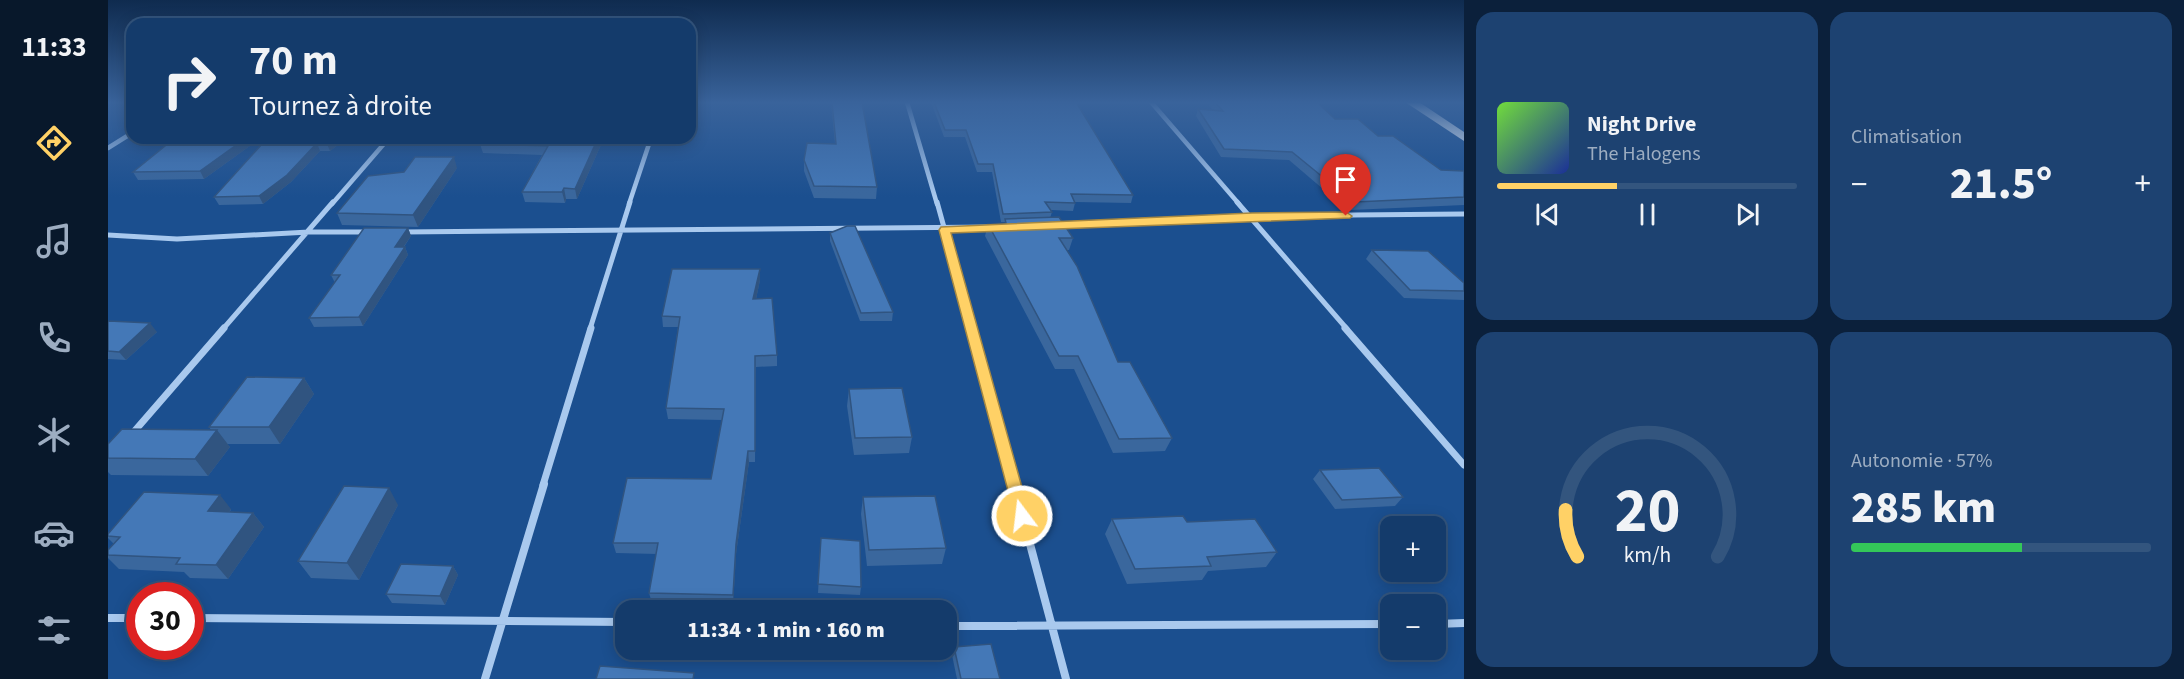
<!DOCTYPE html>
<html lang="fr">
<head>
<meta charset="utf-8">
<style>
	:root { --surface:#143b6b; --page:#1d4271; --text:#f1f3f6; --muted:#9dadc1; --line:#33557e; --accent:#ffd166 }
	body { margin:0; font-family:"Source Sans 3",sans-serif; background:var(--page); color:var(--text); height:100vh; display:flex; flex-direction:column; font-size:22px; white-space:nowrap }
	* { box-sizing:border-box; margin:0 }
	p { font-size:20px; color:var(--muted) }
	.icon { flex:none; width:33px; height:33px; fill:none; stroke:currentColor; stroke-width:2; stroke-linecap:round; stroke-linejoin:round }
	.map { position:relative; flex:1; overflow:hidden }
	.panel { display:flex; flex-direction:column; gap:12px; padding:12px; background:#0b203b; width:720px }
	.panel>* { flex:none }
	.top-card { position:absolute; left:18px; top:18px; width:570px; height:126px; border-radius:18px; box-shadow:0 3px 15px #0003,0 0 0 2px var(--line); background:#143b6b; color:var(--text); overflow:hidden }
	.buttons { position:absolute; left:1272px; top:516px; display:grid; gap:12px }
	.buttons a { display:grid; place-items:center; width:66px; height:66px; border-radius:12px; background:var(--surface); box-shadow:0 3px 15px #0003,0 0 0 2px var(--line); font-size:30px }
	.speed { position:absolute; left:18px; top:582px; display:flex; gap:12px; font-size:30px; font-weight:700; text-align:center }
	.speed>* { display:grid; place-content:center; width:78px; height:78px; border-radius:50%; background:var(--surface); box-shadow:0 3px 15px #0003,0 0 0 2px var(--line); line-height:1 }
	.speed .limit { border:9px solid #d22; background:#fff; color:#111 }
	.pin { position:absolute; display:grid; place-items:center; width:51px; height:51px; color:#fff; margin:-62px -26px; border-radius:50% 50% 50% 0; rotate:-45deg; box-shadow:0 0 6px #0007 }
	.pin .icon { rotate:45deg }
	.me { position:absolute; width:66px; margin:-33px; rotate:345deg; stroke-linejoin:round; filter:drop-shadow(0 0 4px #0008) }
	.turn { display:flex; align-items:center; gap:21px; height:126px; padding:0 24px; font-size:27px }
	.turn .icon { width:78px; height:78px; stroke-width:2.5 }
	.turn b { display:block; font-size:42px; line-height:51px }
	.big { font-size:45px; font-weight:800; line-height:1.1 }
	.panel .tile { flex:1; display:flex; flex-direction:column; justify-content:center; gap:9px; min-width:0; padding:0 21px; border-radius:18px; background:var(--page) }
	.panel .dial { align-items:center; gap:0 }
	.dial svg { height:156px; overflow:visible; fill:none; stroke:var(--line); stroke-width:7; stroke-linecap:round; text-anchor:middle }
	.dial text { fill:var(--text); stroke:none }
	.song { display:flex; align-items:center; gap:18px }
	.cover { width:72px; height:72px; border-radius:9px; background:linear-gradient(135deg,hsl(100 70% 55%),hsl(230 70% 35%)) }
	.played { height:6px; border-radius:3px; background:linear-gradient(90deg,var(--accent) 40%,var(--line) 40%) }
	.keys { display:flex; justify-content:space-around; direction:ltr }
	.heat { display:flex; justify-content:space-between; align-items:center; font-size:33px; direction:ltr }
	.charge { height:9px; border-radius:4px; background:linear-gradient(90deg,#34c759 57%,var(--line) 0) }
	.panel .tiles { flex:1; display:grid; gap:12px; grid-template-columns:repeat(2,1fr) }
	.trip { position:absolute; left:507px; top:600px; width:342px; height:60px; border-radius:18px; background:var(--surface); box-shadow:0 3px 15px #0003,0 0 0 2px var(--line); font-weight:800; line-height:60px; text-align:center }
	main { display:flex; flex:1; min-height:0 }
	.tabs { display:flex; flex-direction:column; width:108px; justify-content:space-around; align-items:center; background:#08182b; color:var(--muted) }
	.tabs .icon { width:42px; height:42px }
	.tabs .on { color:var(--accent) }
	.tabs b { font-size:27px; color:var(--text) }
	.map>svg:first-child { display:block }
</style>
</head>
<body>
<main>
<nav class="tabs">
<b>11:33</b>
<svg class="icon on" aria-label="directions" viewBox="0 0 24 24"><path d="M12 3l9 9-9 9-9-9zM9 14v-3h6M13 9l2 2-2 2"/></svg>
<svg class="icon" aria-label="music" viewBox="0 0 24 24"><path d="M9 18V5l10-2v13"/><circle cx="6" cy="18" r="3"/><circle cx="16" cy="16" r="3"/></svg>
<svg class="icon" aria-label="phone" viewBox="0 0 24 24"><path d="M5 4h4l2 5-3 2q2 4 5 5l2-3 5 2v4C11 20 4 13 5 4z"/></svg>
<svg class="icon" aria-label="climate" viewBox="0 0 24 24"><path d="M12 3v18M4 7l16 10M4 17L20 7"/></svg>
<svg class="icon" aria-label="car" viewBox="0 0 24 24"><path d="M5 17H2v-5l4-1 3-4h7l3 4 3 1v5h-3M9 17h6M6 11h13"/><circle cx="7" cy="17" r="2"/><circle cx="17" cy="17" r="2"/></svg>
<svg class="icon" aria-label="filters" viewBox="0 0 24 24"><path d="M4 7h16M4 17h16"/><circle cx="9" cy="7" r="2"/><circle cx="15" cy="17" r="2"/></svg>
</nav>
<div class="map">
<svg width="1356" height="679" viewBox="0 0 1356 679">
	<rect width="100%" height="100%" fill="#1b4f8f"/>
	<g fill="none" stroke-linecap="round" stroke-linejoin="round">
		<path stroke="#a9c9ee" stroke-width="4.5" d="M799,102L829,204
			M1043,102L1131,204
			M0,148L24,133
			M224,204L281,138
			M521,204L543,138"/>
		<path stroke="#a9c9ee" stroke-width="5" d="M829,202L864,329
			M1129,202L1239,329
			M949,225L1144,216L1356,214
			M295,232L885,227
			M0,235L69,239L201,232H261
			M115,329L225,202
			M482,329L522,202"/>
		<path stroke="#a9c9ee" stroke-width="7" d="M864,328L906,485
			M1237,328L1356,465
			M24,434L116,328
			M435,485L483,328"/>
		<path stroke="#a9c9ee" stroke-width="8" d="M906,484L958,679
			M0,618H32
			M82,618L518,622
			M1328,624L1356,623
			M838,626L1282,624
			M377,679L436,484"/>
		<path fill="#fff" fill-rule="evenodd" d="M1297,102H1311L1356,132V141Z"/>
	</g>
	<path fill="#3a679d" d="M723,102H754L769,187L768,199L706,198L696,171V160L727,144Z
		M823,102H968L1025,195L1023,203L967,202V203L965,211L943,210L944,212L942,218L965,238L961,250H958L1010,362L1064,438L1057,451L1005,453L966,369H947L877,236L880,224L897,223V222H893L884,172H869L857,137H836Z
		M1098,102H1209L1227,119L1270,136L1333,170L1356,171V205L1243,210L1227,194L1222,195L1181,160L1113,157L1088,116L1090,109L1105,110Z
		M67,138H239L222,151H212L183,182L155,204L111,205L106,197L154,145L150,140L96,179L30,180L25,172Z
		M376,138H496L469,199H458L457,203L417,202L414,192L434,155L375,153L372,144Z
		M349,168L310,227L234,225L229,213Z
		M300,228L303,236L296,247H297L300,255L255,326L206,327L201,318L227,283L223,275Z
		M722,233L785,312L784,321H752L722,241Z
		M1264,250L1356,283V300L1296,298L1258,259Z
		M652,269V280L648,299L669,355V366L648,367L647,462H641L628,554L625,605L544,603L541,593L549,554L508,553L505,543L603,479L614,420L560,419L558,408L570,327H555L554,316Z
		M0,322L49,332L18,360L0,359Z
		M196,378L206,394L172,444H119L122,447L100,476L3,475L0,472V444L103,430L101,427Z
		M741,389L804,437L801,453L746,455L739,406Z
		M1212,470L1295,497L1287,506L1227,509L1205,479Z
		M755,497L838,548L834,564L759,566L753,514Z
		M290,505L251,580L203,578L190,561Z
		M123,509L122,512L145,513L156,527L120,579L82,578L76,572L11,569L0,558V550L6,544L0,538V534Z
		M1004,519L1079,522L1169,552L1158,567L1100,571L1094,580L1019,584L997,534Z
		M713,538L753,587L752,595L710,593Z
		M345,566L350,575L337,605L284,603L278,594Z
		M846,647L892,679H849L844,655Z"/>
	<path fill="#305480" d="M138,138H148L150,140L96,179L92,171Z
		M227,138H239L222,151L219,144Z
		M490,138H496L469,199L467,189Z
		M209,143L212,151L183,182L155,204L151,196Z
		M346,157L349,168L310,227L305,215Z
		M456,188L458,199L457,203L454,192Z
		M300,228L303,236L290,255L287,247Z
		M297,247L300,255L255,326L251,317Z
		M652,269V280L646,309L645,299Z
		M42,323L49,332L18,360L11,352Z
		M196,378L206,394L172,444L161,427Z
		M109,430L122,447L100,476L87,459Z
		M640,451L641,462L628,554L625,605V595L628,544Z
		M281,488L290,505L251,580L239,563Z
		M112,495L123,509L112,525L100,511Z
		M145,513L156,527L120,579L108,565Z
		M345,566L350,575L337,605L332,596Z"/>
	<path fill="#4478b7" stroke="#305480" stroke-width="1.5" d="M724,102H754L769,187L706,186L696,160L699,143L728,144Z
		M826,102H968L1025,195L963,194L967,203L937,202L944,212L895,214L885,164H870L858,130H837Z
		M1107,102H1209L1227,119H1250L1270,136H1285L1333,170L1356,171V197L1247,202L1231,186L1227,187L1184,152L1116,149L1090,109L1115,111Z
		M67,138H138L92,171L25,172Z
		M151,138H227L219,144L209,143L179,175L151,196L106,197L155,143Z
		M376,138H490L467,189L456,188L454,192H414L440,146L372,144Z
		M307,157H346L305,215L229,213L260,176L296,172Z
		M951,217L965,238H951L969,266L1010,362H1022L1064,438L1011,439L970,356H951L880,224L898,223L897,219Z
		M739,226H747L785,312L753,313L722,233Z
		M256,228H300L287,247H297L251,317L201,318L232,275H223Z
		M1264,250L1320,251L1356,283V291L1302,290Z
		M564,269H652L645,299L664,298L669,355L647,356V451H640L628,544L625,595L541,593L550,543H505L519,478L603,479L616,409L558,408L572,317L554,316Z
		M1,321L42,323L11,352L0,351V322Z
		M139,377L196,378L161,427H101Z
		M794,388L804,437L747,438L741,389Z
		M14,429L109,430L87,459L0,458V444Z
		M1271,468L1295,497L1234,500L1212,470Z
		M236,486L281,488L239,563L190,561Z
		M36,492L112,495L100,511L145,513L108,565L68,564L72,558L0,555V550L12,537L0,536V534Z
		M827,496L838,548L761,550L755,497Z
		M1075,516L1079,522L1147,519L1169,552L1099,557L1103,566L1027,569L1004,519Z
		M713,538L752,541L753,587L710,584Z
		M293,564L345,566L332,596L278,594Z
		M883,644L892,679H853L846,647Z
		M492,666L586,673L585,679H488Z"/>
	<linearGradient id="sky" x2="0" y2="1"><stop stop-color="#0f2b4f"/><stop offset="0.52" stop-color="#39639b"/><stop offset="1" stop-color="#39639b" stop-opacity="0"/></linearGradient>
	<rect width="1356" height="197" fill="url(#sky)"/>
	<path fill="#ffd166" stroke="#a68842" stroke-width="1.5" d="M1238,212L1244,216L1242,218L843,233L922,516L920,521L914,524L908,521L831,230L833,227L1144,213Z"/>
</svg>
<div class="buttons">
<a>+</a>
<a>−</a>
</div>
<div class="speed"><div class="limit">30</div></div>
<div class="pin" style="left:1238px;top:216px;background:#d93025"><svg class="icon" aria-label="arrive" viewBox="0 0 24 24"><path d="M6 21V4h12l-3 4 3 4H6"/></svg></div>
<svg class="me" style="left:914px;top:516px" viewBox="-20 -20 40 40"><circle r="17" fill="#ffd166" stroke="#fff" stroke-width="3"/><path d="M0-11L8 9 0 5-8 9z" fill="#fff"/></svg>
<div class="trip">11:34 · 1 min · 160 m</div>
<div class="top-card">
<div class="turn"><svg class="icon" aria-label="right" viewBox="0 0 24 24"><path d="M7 20v-9h11M14 6l5 5-5 5"/></svg><div><b>70 m</b>Tournez à droite</div></div>
</div>
</div>
<section class="panel">
<div class="tiles">
<div class="tile">
<div class="song"><i class="cover"></i><div><b>Night Drive</b><p>The Halogens</p></div></div>
<div class="played"></div>
<div class="keys"><svg class="icon" aria-label="previous" viewBox="0 0 24 24"><path d="M18 5L8 12l10 7zM5 5v14"/></svg><svg class="icon" aria-label="pause" viewBox="0 0 24 24"><path d="M8 5v14M16 5v14"/></svg><svg class="icon" aria-label="next" viewBox="0 0 24 24"><path d="M6 5l10 7-10 7zM19 5v14"/></svg></div>
</div>
<div class="tile"><p>Climatisation</p>
<div class="heat"><a>−</a><b class="big">21.5°</b><a>+</a></div>
</div>
<div class="tile dial"><svg viewBox="0 0 100 80">
<path d="M14 69A42 42 0 1 1 86 69"/>
<path d="M14 69A42 42 0 0 1 8 45" stroke="#ffd166"/>
<text x="50" y="56" font-size="32" font-weight="700">20</text>
<text x="50" y="72" font-size="11">km/h</text>
</svg></div>
<div class="tile"><p>Autonomie · 57%</p><b class="big">285 km</b><div class="charge"></div></div>
</div>
</section>
</main>
</body>
</html>
